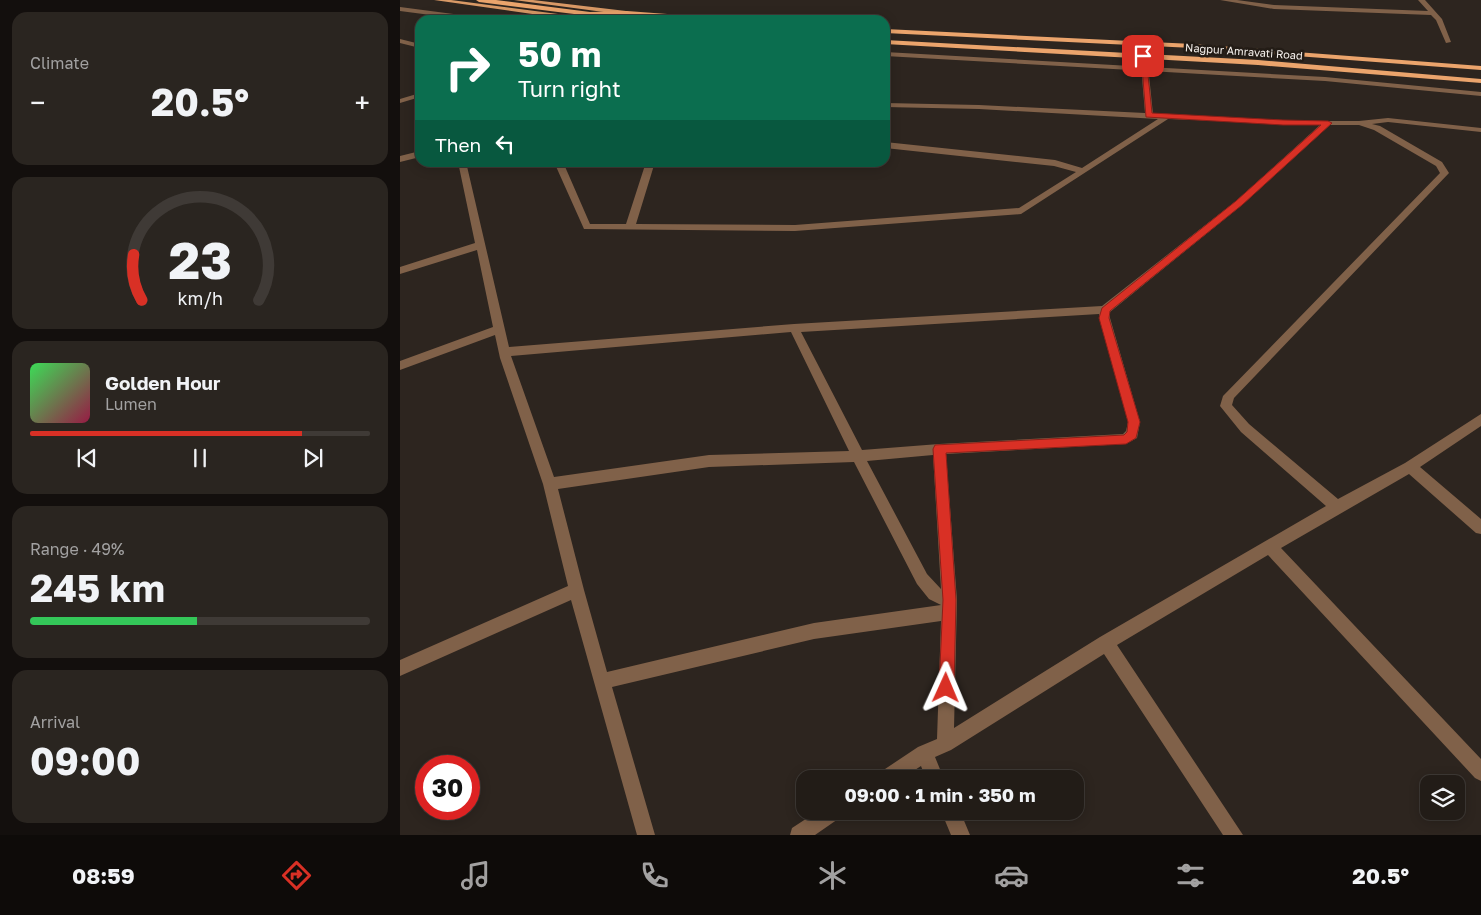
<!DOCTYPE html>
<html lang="en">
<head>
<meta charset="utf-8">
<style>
	:root { --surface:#221c17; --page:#2a2520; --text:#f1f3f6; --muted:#a2a1a1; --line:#3f3a36; --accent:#d93025 }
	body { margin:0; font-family:"Golos Text",sans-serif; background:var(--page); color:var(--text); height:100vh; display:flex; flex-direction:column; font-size:19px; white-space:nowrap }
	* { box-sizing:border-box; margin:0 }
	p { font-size:16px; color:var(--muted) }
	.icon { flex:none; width:28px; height:28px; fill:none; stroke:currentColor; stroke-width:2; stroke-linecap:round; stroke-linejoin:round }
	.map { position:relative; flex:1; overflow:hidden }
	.side { display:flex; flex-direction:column; gap:12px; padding:12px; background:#130f0d; width:400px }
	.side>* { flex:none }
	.top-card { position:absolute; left:15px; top:15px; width:475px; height:152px; border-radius:15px; box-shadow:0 2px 12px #0003,0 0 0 1px var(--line); background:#0b6e4f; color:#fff; overflow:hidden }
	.tools { position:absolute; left:1020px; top:775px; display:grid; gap:10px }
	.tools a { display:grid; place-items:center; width:45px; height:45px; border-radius:10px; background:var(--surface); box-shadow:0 2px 12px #0003,0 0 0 1px var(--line); font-size:25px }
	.speed { position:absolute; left:15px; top:755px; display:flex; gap:10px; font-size:25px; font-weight:700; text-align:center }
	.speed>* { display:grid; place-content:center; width:65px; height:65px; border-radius:50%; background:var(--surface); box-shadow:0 2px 12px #0003,0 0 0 1px var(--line); line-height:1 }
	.speed .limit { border:8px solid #d22; background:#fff; color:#111 }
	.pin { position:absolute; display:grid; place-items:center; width:42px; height:42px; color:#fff; margin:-21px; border-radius:10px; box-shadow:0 2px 8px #0006 }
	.me { position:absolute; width:55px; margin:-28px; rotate:1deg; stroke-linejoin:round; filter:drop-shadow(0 0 4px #0008) }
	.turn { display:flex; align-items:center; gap:18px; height:105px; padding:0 20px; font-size:22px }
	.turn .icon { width:65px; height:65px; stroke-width:2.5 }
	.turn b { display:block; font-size:35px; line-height:42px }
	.then { display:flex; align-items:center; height:48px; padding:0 20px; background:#0003; gap:10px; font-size:19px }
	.big { font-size:38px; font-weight:700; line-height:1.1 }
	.side .tile { flex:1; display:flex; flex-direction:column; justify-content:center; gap:8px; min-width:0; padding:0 18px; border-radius:15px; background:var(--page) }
	.side .dial { align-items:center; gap:0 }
	.dial svg { height:130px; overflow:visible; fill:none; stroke:var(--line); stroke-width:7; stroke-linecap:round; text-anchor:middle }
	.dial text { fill:var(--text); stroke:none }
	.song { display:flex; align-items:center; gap:15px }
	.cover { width:60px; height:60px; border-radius:8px; background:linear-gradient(135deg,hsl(130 70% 55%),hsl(340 70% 35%)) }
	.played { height:5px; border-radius:2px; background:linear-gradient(90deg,var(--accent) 80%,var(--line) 80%) }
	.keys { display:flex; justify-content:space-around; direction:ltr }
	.heat { display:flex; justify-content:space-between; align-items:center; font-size:28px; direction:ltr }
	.charge { height:8px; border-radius:4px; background:linear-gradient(90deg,#34c759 49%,var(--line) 0) }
	.trip { position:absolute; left:396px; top:770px; width:288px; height:50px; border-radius:15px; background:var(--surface); box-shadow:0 2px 12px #0003,0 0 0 1px var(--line); font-weight:700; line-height:50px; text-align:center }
	.dock { display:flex; height:80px; justify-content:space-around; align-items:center; background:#0e0b09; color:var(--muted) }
	.dock .icon { width:35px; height:35px }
	.dock .selected { color:var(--accent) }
	.dock b { font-size:22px; color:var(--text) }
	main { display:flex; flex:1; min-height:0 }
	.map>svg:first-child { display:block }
</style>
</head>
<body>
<main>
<section class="side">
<div class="tile"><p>Climate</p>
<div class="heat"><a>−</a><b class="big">20.5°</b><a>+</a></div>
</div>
<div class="tile dial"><svg viewBox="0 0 100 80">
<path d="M14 69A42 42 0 1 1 86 69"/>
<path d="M14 69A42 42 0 0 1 9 41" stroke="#d93025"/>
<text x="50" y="56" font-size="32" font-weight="700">23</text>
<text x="50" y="72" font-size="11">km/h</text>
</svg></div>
<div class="tile">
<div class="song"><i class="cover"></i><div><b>Golden Hour</b><p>Lumen</p></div></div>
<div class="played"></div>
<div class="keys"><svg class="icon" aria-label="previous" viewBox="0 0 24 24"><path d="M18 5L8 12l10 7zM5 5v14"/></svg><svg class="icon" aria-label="pause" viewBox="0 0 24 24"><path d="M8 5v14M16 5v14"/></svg><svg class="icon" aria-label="next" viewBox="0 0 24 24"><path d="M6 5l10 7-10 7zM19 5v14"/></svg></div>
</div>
<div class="tile"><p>Range · 49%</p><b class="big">245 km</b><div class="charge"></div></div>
<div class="tile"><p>Arrival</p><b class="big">09:00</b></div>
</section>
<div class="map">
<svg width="1081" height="835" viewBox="0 0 1081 835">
	<rect width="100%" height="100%" fill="#2d251f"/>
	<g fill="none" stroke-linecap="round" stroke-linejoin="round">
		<path fill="#806149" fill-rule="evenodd" d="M820,0H837L874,5L1028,11L1018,0H1025L1042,19L1051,42L1046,43L1036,20L1031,15L874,9Z"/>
		<path fill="#806149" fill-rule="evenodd" d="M0,39L20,44V48L0,43Z
			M740,54L747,56L753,114L883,121H959L988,118L1081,128V132L988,122L972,124L980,126L1042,162L1049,173L834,398L832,405L849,424L938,499L1005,463L1081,414V426L1020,467L1081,519V534L1076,533L1009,474L881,548L1081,759V781L1075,778L868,555L717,645L843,835H823L704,654L551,750L535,757L544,779H526L521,766L501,779H476L479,773L518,747L537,739L541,621L414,639L212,687L255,835H237L171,600L0,676V660L168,586L143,484L100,358L95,335L0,370V361L93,327L77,250L0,274V267L75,243L58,162H66L109,347L394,324L702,306L836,201L920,125L768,119L621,214L395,231L184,229L154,162H163L190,224H226L246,162H255L236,224L395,225L619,208L676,172L654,166L485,148V142L655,160L682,168L758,119L579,109L485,107V103L579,105L745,113ZM930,125H959L974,130L1036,166L1040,173L823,396L820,406L841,432L926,506L700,637L554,728L557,600L546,454L726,444L737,438L740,422L710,318V312L842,205ZM699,314L728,422L726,431L723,434L539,444L462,450L401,332ZM391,332L449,451L309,455L154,477L111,356ZM533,455L541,589L527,574L467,461ZM454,462L517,584L529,599L541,605L414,623L207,672L184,590L158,489L309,467Z
			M20,93V97L0,103V99Z
			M20,151V157L0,162V156Z
			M418,811H444L441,817L415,835H390L392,828Z
			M541,811H560L570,835H551Z"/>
		<path fill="#806149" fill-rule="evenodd" d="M0,7L84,18L87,20H69L0,11Z
			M485,52L925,77L1081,92V96L925,81L485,56Z"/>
		<path fill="#d99966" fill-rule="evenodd" d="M34,0H51L189,18L192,20H174Z
			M114,0H133L226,11L229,13L226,15Z"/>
		<path fill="#eba46c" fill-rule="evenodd" d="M76,0H96L190,12L227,11L321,18L325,20H292L227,15L190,16L79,2Z
			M485,29L793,44L1081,66V70L793,48L485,33Z
			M485,40L858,60L1081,79V83L858,65L485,44Z"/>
	</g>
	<path fill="#d93025" stroke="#8d1f18" d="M741,54L746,56L752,113L883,120L928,121L932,123L842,205L710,311L709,318L740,422L736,438L726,444L546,453L556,600L554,688L552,693L546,695L541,693L539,688L543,600L533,449L535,445L724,435L727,432L728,422L699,318L702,308L836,201L921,125H883L746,117Z"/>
	<g text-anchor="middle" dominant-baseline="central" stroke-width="5" stroke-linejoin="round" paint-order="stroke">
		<g font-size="11" fill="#f5f0ec" stroke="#231c16">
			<text transform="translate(844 51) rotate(4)">Nagpur Amravati Road</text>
		</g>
	</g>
</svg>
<div class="tools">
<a><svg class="icon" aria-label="layers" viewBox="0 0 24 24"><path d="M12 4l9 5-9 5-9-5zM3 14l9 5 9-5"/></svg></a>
</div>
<div class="speed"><div class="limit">30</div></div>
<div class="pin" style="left:743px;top:56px;background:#d93025"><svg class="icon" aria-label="arrive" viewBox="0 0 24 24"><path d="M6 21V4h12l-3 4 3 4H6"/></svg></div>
<svg class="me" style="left:546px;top:688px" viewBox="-20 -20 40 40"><path d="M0-17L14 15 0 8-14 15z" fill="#d93025" stroke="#fff" stroke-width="4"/></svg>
<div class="trip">09:00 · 1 min · 350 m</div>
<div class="top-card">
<div class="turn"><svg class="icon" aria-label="right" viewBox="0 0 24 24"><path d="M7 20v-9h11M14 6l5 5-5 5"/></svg><div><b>50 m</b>Turn right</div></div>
<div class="then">Then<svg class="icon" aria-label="left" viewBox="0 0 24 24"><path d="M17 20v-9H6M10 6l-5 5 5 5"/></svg></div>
</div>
</div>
</main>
<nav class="dock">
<b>08:59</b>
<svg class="icon selected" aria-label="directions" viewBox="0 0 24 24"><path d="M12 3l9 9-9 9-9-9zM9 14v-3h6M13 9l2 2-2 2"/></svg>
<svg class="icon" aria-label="music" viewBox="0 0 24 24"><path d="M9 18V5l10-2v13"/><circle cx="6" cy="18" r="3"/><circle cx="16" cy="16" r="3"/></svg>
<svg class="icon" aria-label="phone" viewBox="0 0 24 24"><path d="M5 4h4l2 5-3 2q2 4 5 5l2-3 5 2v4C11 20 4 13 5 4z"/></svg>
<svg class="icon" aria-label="climate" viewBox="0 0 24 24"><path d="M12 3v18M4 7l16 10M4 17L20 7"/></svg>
<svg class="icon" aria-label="car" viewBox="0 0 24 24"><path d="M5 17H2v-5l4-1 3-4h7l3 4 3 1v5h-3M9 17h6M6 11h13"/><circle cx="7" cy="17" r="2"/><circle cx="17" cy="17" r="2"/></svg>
<svg class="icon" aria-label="filters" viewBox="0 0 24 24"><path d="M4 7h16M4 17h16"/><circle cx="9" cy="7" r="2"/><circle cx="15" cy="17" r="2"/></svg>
<b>20.5°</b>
</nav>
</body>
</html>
